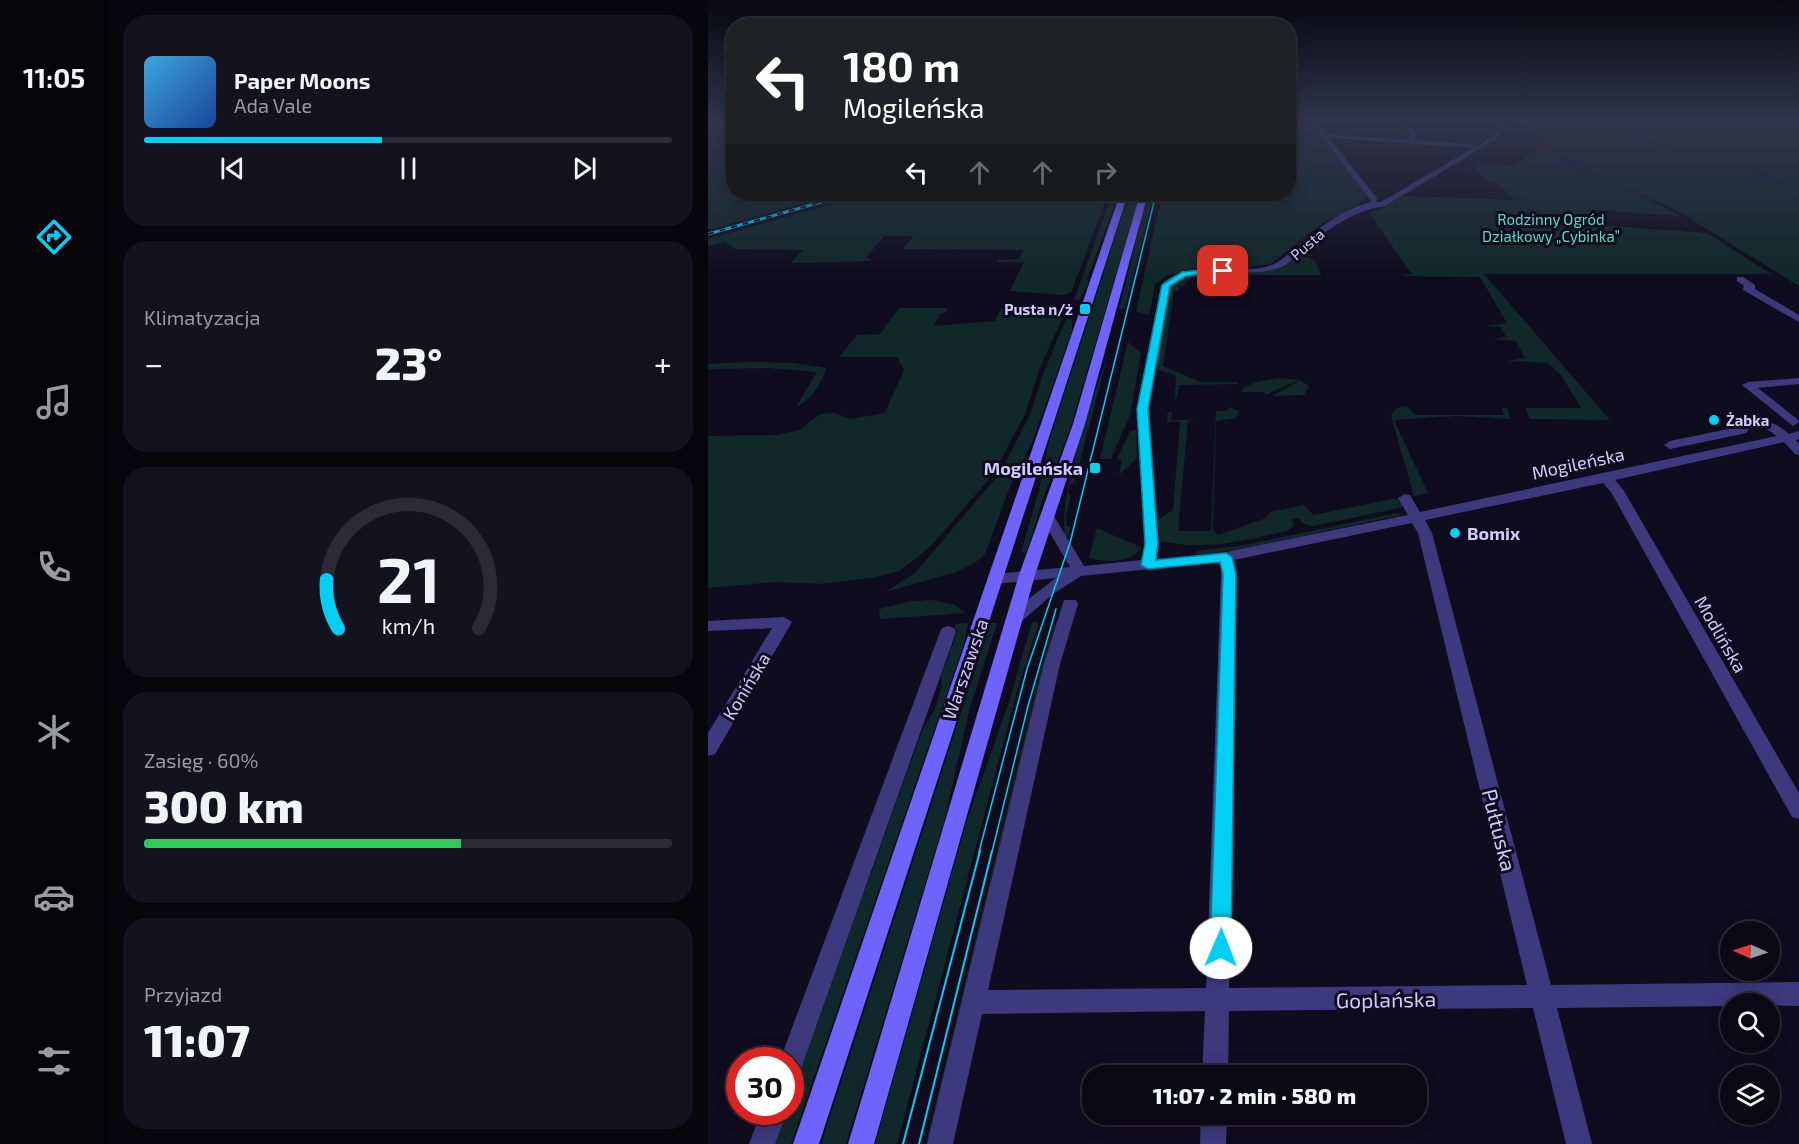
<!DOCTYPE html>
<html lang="pl">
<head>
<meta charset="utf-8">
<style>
	:root { --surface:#0c0917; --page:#151220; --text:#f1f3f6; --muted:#9a9aa1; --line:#2c2a36; --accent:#02cff3 }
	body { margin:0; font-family:"Exo 2",sans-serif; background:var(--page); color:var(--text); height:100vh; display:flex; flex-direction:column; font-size:22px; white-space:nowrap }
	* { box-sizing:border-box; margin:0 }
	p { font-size:20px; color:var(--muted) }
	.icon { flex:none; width:33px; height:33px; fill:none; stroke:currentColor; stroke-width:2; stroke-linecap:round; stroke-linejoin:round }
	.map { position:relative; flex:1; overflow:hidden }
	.details { display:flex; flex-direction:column; gap:15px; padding:15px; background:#07050d; width:600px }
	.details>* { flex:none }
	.banner { position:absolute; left:18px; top:18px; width:570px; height:183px; border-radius:24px; box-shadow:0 3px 15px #0003,0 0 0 2px var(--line); background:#202124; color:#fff; overflow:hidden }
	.needle { width:39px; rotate:273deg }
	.fabs { position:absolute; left:1012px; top:921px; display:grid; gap:12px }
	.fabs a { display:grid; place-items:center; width:60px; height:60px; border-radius:50%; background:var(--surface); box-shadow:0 3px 15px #0003,0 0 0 2px var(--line); font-size:30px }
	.speed { position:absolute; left:18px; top:1047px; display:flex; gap:12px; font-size:30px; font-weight:700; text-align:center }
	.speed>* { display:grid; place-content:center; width:78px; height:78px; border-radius:50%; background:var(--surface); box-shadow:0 3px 15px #0003,0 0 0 2px var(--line); line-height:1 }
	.speed .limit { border:9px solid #d22; background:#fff; color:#111 }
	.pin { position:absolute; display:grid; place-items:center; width:51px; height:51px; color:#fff; margin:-26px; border-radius:12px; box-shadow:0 3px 9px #0006 }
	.me { position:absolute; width:66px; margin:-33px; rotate:1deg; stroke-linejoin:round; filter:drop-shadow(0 0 4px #0008) }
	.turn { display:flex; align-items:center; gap:21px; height:126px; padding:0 18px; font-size:27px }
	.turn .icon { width:78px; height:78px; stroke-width:2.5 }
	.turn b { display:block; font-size:42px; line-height:51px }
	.lanes { display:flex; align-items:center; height:57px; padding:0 18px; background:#0003; justify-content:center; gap:30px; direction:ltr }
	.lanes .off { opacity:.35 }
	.big { font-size:45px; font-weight:800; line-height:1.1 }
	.details .tile { flex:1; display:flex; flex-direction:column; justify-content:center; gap:9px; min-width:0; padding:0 21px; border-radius:24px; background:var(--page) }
	.details .dial { align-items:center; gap:0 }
	.dial svg { height:156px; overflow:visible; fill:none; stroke:var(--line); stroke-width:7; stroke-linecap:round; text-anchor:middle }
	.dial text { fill:var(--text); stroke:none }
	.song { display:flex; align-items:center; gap:18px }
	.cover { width:72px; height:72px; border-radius:9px; background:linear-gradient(135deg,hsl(200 70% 55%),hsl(220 70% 35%)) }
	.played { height:6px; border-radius:3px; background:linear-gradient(90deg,var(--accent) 45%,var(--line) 45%) }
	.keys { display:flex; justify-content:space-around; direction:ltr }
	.heat { display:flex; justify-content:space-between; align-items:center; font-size:33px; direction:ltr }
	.charge { height:9px; border-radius:4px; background:linear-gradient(90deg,#34c759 60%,var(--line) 0) }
	.trip { position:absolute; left:374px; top:1065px; width:345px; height:60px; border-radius:24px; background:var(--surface); box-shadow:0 3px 15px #0003,0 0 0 2px var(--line); font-weight:800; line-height:60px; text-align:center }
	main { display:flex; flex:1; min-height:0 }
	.dock { display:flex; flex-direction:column; width:108px; justify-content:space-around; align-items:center; background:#050409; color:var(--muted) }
	.dock .icon { width:42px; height:42px }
	.dock .selected { color:var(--accent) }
	.dock b { font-size:27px; color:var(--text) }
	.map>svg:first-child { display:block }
</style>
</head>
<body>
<main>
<nav class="dock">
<b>11:05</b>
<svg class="icon selected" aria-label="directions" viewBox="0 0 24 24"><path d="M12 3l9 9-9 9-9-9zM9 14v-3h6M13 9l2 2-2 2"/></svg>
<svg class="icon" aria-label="music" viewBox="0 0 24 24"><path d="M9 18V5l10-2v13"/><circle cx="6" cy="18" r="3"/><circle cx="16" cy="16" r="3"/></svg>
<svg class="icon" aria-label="phone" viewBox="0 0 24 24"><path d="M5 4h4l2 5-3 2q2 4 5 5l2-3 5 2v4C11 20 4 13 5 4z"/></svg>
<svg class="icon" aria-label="climate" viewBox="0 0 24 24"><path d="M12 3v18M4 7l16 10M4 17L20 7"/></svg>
<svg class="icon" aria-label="car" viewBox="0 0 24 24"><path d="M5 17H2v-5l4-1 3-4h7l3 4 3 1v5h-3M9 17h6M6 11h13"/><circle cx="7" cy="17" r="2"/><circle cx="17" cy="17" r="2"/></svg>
<svg class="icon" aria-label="filters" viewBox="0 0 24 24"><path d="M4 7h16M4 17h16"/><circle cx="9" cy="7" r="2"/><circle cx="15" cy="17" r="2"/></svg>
</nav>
<section class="details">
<div class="tile">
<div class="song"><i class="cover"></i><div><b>Paper Moons</b><p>Ada Vale</p></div></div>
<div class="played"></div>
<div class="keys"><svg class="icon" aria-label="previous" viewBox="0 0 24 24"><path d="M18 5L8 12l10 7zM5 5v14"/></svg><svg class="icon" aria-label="pause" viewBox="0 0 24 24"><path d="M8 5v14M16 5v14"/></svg><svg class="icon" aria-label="next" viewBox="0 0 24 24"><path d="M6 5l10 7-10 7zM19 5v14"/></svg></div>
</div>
<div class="tile"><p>Klimatyzacja</p>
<div class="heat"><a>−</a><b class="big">23°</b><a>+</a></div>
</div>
<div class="tile dial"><svg viewBox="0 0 100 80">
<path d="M14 69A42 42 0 1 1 86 69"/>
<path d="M14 69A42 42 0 0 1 8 44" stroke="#02cff3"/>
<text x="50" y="56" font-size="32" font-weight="700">21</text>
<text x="50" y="72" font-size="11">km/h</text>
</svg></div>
<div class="tile"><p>Zasięg · 60%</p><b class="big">300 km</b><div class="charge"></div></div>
<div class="tile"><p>Przyjazd</p><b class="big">11:07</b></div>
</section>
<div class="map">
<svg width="1091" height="1144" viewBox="0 0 1091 1144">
	<rect width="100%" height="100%" fill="#100c1f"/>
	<path fill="#102829" d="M0,120H25L26,194H130L0,230Z
		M1091,120V286L970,211L865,165L833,136L805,121Z
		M587,125L606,127L659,195L650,205L616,222L564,263L544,267L486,268L458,276L447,285L441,315L428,311L454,194H580L581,126Z
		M831,148H843L861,165L905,182L973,216L887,210L889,225L999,233L1063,274H776L902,420L822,419L817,408H873L853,375L839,363L799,361L817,358L808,341L785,339L798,337L793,327L779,326L799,323L772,277L692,276L704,274L660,212L675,208L694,196L807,200L787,183H782L768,169L744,167L772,169L766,163L805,166Z
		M160,194H400L363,293L355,295L302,291L316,262H289L290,260L311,259L315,250L195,249L205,236H176L158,258L164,259L161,261L83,263L95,250L28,249L16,242L0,246V239Z
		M404,194H410L379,279L381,283L371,300H366Z
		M421,194H432L361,432L335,498L319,551L313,553L331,490L341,441Z
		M440,194H446L418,304L416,309H411Z
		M592,254L607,261L613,275H495L479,279L475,286H471L470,291H466L455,366L492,382H530V384L471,385L469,399L467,398L468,376L446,368L461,289C475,263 537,276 563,270C575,267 583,262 592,254Z
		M191,308H240L238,312L232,314L226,326L287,321L293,309L297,308L333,310L355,317L331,370L317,414L286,473L223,546L192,571L163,578L114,584L68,582L0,588V436L69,435L92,430L112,414L127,413L142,419L177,413L196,370L189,357H131L149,335L172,334Z
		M358,319H364V332L324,442L301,489L277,554L268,562L248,572L177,592L207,573L292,473L322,415L336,372Z
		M420,342L433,353L422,415L403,459H392Z
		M40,362L86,363L118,368C114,384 102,401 88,407L109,372L63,368L0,369V364Z
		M398,363L366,483L362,484L360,494H363L358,515L359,526L363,527L359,539C345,517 385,390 398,363Z
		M571,378L591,380L557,395V392H534V389L548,382Z
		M592,380L601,386L596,395L564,396Z
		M698,406L708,415H796L794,408H799L803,419L746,416L686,420L720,493L706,496L683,416L687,409Z
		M521,407L531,411L528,418L508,421L505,530L510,535L558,518L562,512L596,505L605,515L685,499H691L696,507L605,526L596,524L590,518L584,519L586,526L579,531C533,541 499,551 452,541L450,520L465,510L472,422H459L460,412H464L463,421L487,419L480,421L470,531H503L508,411H520Z
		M428,430L429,458L411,475L414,460L409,459L422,431Z
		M689,513L693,515L539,548L488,555L489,551L537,545Z
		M389,528L432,547H434C423,563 399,563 381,558Z
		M224,600L247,605L258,613L172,619L171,609L203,601Z
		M324,622H331L311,684L189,1144H167L258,823L301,702Z
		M348,622H351L222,1144H218L333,669Z
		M260,623L256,644L83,1144H65L77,1112H82L83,1096L214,731L227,709L234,685L233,676L250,630L246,629L248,624Z
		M282,623H289L261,711L237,818L138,1144H113Z"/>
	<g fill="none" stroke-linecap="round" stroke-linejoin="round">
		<path stroke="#09193b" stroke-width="2" d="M889,120L970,151
			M1048,172L1091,190"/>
		<path fill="#3e387d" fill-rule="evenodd" d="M601,120H607L618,134L699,140L703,133L690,120H696L709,133L705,140L771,145L783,138L797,120H803L787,140L677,206C643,211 619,230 593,252C586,257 579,266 571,268C536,280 492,262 462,286L441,409L451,544L449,559L518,552L700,515L690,498L697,494L702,495L712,512L1069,436L1057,428L1043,426L1038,433L1034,434L962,449L956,445L962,441L1030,427L1035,420C1052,417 1068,422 1081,434L1091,431V439L1087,440L1091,443V455L1087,454L1076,442L907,480L916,491L1091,793V819L1084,817L903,492L895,483L717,520L724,533L843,985L1091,982V1006L1023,1004V1006L849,1008L884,1144H858L825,1008L521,1011L520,1076H494L497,1011L274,1014L245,1144H219L336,664L356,600H368L370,604L352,664L280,990L498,988L513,574L512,562L373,576L345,594L313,622H301L299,618L301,614L348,578L287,584L279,579L287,574L362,567L332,516L339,512L344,513L376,566L433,560L437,544L429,409L453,285C483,254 536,280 568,263C576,259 583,251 590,246C612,228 635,208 664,202ZM621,138L765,148L673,202H668L669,198ZM704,523L710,533L819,985L521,988L529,574L526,560Z
			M1029,277H1035L1047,285V289L1091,315V322L1035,290L1036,286L1029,281Z
			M1091,378V384L1050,388L1089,419L1091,422L1085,426L1034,385L1040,382Z
			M76,617L84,622L7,754L0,756V733L64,628L0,631V621Z
			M240,626L246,628L248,632L94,1066L91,1075L82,1078V1060H72L232,632L234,628Z
			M53,1112H79L67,1144H41Z
			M493,1114H519L518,1144H492Z"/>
		<path fill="#6e63fd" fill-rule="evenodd" d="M412,194H420L111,1144H85Z
			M432,194H440L377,424L327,575L166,1144H140L311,575L365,424Z"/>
		<path stroke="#02cff3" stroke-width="1.5" d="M271,852L319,669L362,543L448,194
			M284,852L320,706L348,609"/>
		<path stroke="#02cff3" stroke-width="2" d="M195,1144L272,851
			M211,1144L284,851"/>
		<defs>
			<path id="rail" d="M0,234L142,194"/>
		</defs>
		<use href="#rail" stroke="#02cff3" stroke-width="3"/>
		<use href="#rail" stroke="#100c1f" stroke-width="2" stroke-dasharray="6" stroke-linecap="butt"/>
	</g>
	<linearGradient id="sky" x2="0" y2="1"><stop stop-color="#090711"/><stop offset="0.43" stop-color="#31344d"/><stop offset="1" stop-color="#31344d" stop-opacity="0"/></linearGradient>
	<rect width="1091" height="280" fill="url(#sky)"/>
	<path fill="#02cff3" stroke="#01879e" stroke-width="1.5" d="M515,268L518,272L478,276L462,286L440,409L450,544L448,560L518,553L524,557L528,574L523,948L520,955L513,958L505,955L502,948L515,574L512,562L440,569L433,565L437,544L429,409L454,285L474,272Z"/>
	<g fill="#02cff3" stroke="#100c1f" stroke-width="2">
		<rect x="371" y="303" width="12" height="12" rx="3"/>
		<circle cx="1006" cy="420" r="6"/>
		<rect x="381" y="462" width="12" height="12" rx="3"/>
		<circle cx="747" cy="533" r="6"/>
	</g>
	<g text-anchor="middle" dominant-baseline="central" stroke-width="6" stroke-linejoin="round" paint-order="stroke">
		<g font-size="15" fill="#58ddc2" stroke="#100c1f">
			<text x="843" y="219">Rodzinny Ogród<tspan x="843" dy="17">Działkowy „Cybinka”</tspan></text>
		</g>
		<g font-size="15" fill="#d3cbfe" stroke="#100c1f">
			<text transform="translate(599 244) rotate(-41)">Pusta</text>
		</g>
		<g font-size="15" font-weight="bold" fill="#d3cbfe" stroke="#100c1f" text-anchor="end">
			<text x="365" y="309">Pusta n/ż</text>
			<text x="1018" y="420" text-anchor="start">Żabka</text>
		</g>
		<g font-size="18" fill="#d3cbfe" stroke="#100c1f">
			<text transform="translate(870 463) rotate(-12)">Mogileńska</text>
			<text transform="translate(1013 634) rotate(60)">Modlińska</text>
			<text transform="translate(257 669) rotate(-71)">Warszawska</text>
			<text transform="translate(38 686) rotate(-59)">Konińska</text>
		</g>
		<g font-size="18" font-weight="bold" fill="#d3cbfe" stroke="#100c1f" text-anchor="end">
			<text x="375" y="468">Mogileńska</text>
			<text x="759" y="533" text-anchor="start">Bomix</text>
		</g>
		<g font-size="21" fill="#d3cbfe" stroke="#100c1f">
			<text transform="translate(792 830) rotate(76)">Pułtuska</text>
			<text transform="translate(678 999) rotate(-1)">Goplańska</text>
		</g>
	</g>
</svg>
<div class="fabs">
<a><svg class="needle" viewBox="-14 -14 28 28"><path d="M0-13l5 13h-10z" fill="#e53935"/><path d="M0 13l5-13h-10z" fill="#9a9aa1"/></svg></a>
<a><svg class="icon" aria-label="search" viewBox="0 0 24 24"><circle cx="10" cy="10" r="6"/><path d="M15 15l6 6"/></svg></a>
<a><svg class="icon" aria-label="layers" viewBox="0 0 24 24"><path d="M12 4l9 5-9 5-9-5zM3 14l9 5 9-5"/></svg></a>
</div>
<div class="speed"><div class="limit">30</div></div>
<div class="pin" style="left:515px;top:271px;background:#d93025"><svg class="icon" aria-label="arrive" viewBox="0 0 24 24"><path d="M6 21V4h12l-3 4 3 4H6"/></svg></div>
<svg class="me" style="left:513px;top:948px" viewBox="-20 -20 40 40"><circle r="19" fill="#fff"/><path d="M0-13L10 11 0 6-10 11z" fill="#02cff3"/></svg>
<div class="trip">11:07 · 2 min · 580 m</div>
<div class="banner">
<div class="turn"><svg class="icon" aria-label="left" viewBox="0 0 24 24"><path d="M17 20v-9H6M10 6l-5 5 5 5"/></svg><div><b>180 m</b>Mogileńska</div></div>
<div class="lanes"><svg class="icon" aria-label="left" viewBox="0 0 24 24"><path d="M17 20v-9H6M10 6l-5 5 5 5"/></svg><svg class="icon off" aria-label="ahead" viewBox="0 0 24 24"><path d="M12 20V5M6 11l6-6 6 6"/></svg><svg class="icon off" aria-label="ahead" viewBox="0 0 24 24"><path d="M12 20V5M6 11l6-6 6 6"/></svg><svg class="icon off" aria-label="right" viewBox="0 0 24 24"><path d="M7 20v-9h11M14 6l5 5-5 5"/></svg></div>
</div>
</div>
</main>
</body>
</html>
